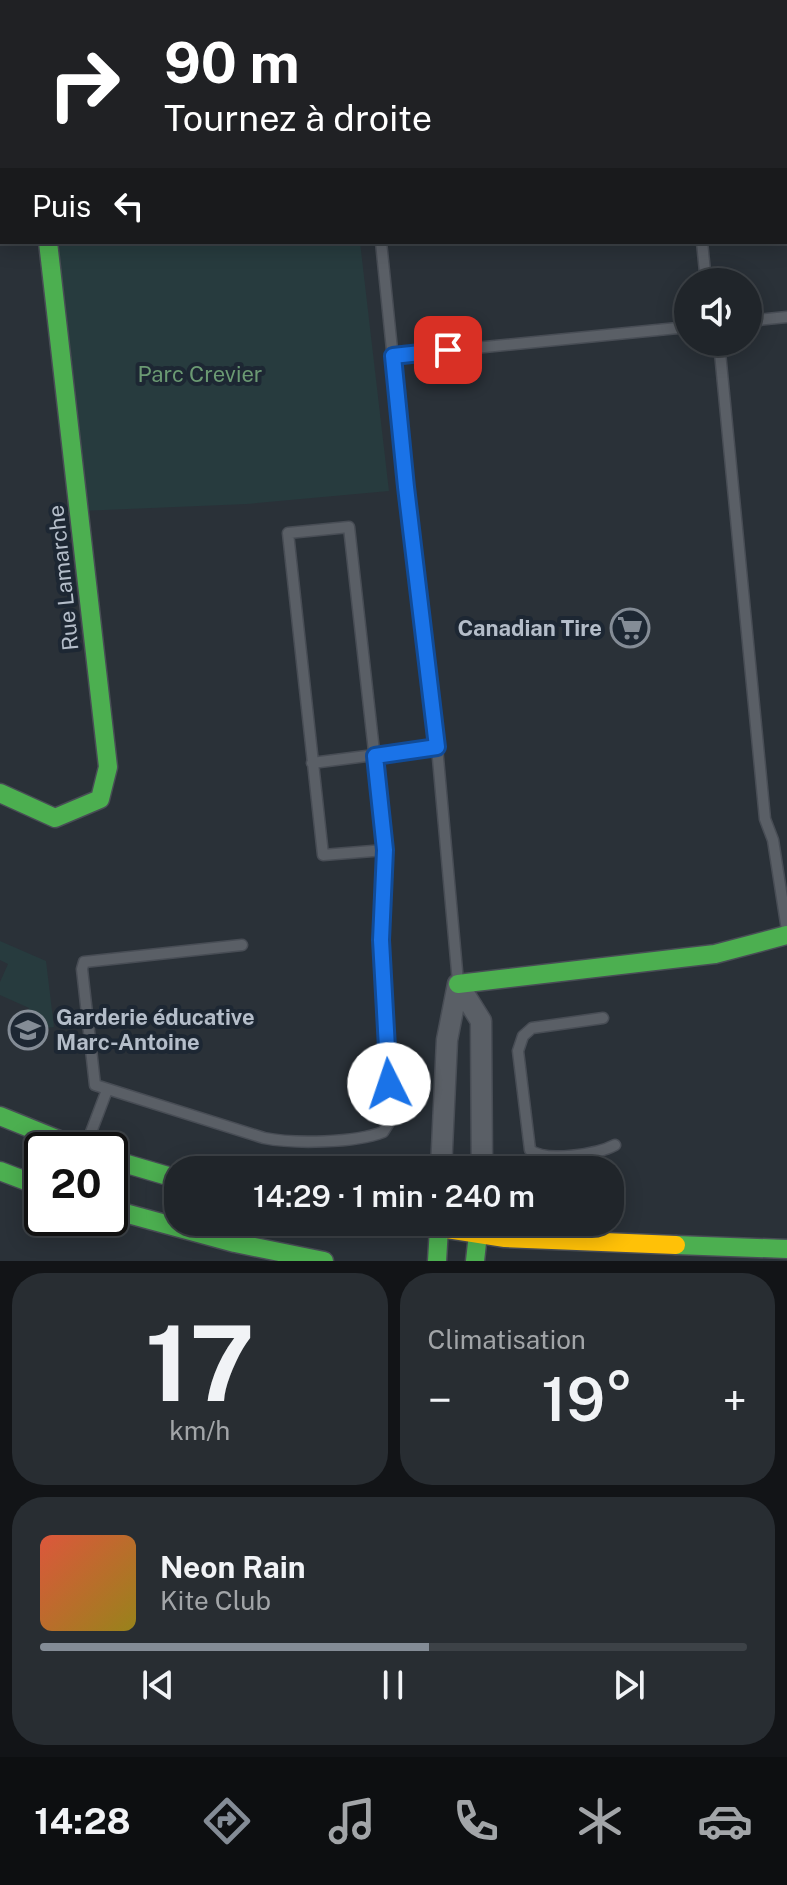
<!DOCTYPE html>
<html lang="fr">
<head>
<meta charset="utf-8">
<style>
	:root { --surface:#20252a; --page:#282d32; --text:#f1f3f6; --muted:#a2a5a8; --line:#3d4247; --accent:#848c96 }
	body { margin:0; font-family:"Public Sans",sans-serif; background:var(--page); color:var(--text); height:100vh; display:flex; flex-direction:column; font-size:30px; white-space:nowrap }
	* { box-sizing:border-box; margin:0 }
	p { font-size:26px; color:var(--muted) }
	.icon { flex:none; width:44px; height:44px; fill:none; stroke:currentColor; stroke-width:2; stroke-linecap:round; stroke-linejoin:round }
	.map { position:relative; height:1261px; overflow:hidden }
	.details { display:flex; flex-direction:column; gap:12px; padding:12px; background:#121417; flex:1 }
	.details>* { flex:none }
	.hud { position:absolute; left:0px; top:0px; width:788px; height:244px; box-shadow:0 4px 20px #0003,0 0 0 2px var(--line); background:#202124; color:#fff; overflow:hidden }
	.controls { position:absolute; left:674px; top:268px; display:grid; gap:16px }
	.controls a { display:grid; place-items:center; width:88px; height:88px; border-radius:50%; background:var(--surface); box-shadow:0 4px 20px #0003,0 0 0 2px var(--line); font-size:40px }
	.speed { position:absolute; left:24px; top:1132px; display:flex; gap:16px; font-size:40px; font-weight:700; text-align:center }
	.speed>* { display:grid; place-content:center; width:104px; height:104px; border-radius:50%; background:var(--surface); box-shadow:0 4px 20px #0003,0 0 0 2px var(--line); line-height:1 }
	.speed .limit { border:4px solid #111; border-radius:12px; background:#fff; color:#111 }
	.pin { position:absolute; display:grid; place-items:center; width:68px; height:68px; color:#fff; margin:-34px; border-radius:16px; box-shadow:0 4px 12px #0006 }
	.me { position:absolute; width:88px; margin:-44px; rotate:356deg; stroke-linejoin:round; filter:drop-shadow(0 0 6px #0008) }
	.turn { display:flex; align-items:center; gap:28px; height:168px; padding:0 32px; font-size:36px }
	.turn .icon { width:104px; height:104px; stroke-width:2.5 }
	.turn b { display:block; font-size:56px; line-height:68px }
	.then { display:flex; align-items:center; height:76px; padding:0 32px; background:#0003; gap:16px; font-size:30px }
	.big { font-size:60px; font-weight:600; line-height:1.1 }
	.details .tile { flex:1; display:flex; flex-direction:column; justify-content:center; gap:12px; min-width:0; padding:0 28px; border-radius:32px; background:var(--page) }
	.details .dial { align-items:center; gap:0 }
	.dial b { font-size:104px; line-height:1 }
	.song { display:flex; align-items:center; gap:24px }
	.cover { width:96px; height:96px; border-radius:12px; background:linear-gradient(135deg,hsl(10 70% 55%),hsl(50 70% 35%)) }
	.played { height:8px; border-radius:4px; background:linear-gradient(90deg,var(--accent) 55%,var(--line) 55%) }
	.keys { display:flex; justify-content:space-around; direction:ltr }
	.heat { display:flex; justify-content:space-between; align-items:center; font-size:44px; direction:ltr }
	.details .tiles { flex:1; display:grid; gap:12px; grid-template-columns:1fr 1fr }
	.tile:last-child { grid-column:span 2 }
	.trip { position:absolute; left:164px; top:1156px; width:460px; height:80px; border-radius:32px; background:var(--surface); box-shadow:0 4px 20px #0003,0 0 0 2px var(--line); font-weight:600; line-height:80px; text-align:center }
	.menu { display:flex; height:128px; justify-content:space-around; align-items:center; background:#0d0f11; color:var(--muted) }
	.menu .icon { width:56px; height:56px }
	.menu .selected { color:var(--accent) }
	.menu b { font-size:36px; color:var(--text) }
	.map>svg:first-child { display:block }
</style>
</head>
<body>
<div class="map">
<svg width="787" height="1261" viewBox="0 0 787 1261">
	<rect width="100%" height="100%" fill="#2a3138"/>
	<path fill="#273b3e" d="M48,242H360L389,491L247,504L80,511Z
		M0,941L46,961L54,1027L31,1030L21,1027L29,1008L0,995V982L8,964L0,960Z"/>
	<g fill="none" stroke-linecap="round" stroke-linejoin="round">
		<defs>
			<path id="lane" d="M353,0V2
				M690,0V2
				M381,242L406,487L437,747L458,982
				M702,242L706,282
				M748,321L787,317
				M719,342L765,819L773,840L787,930
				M393,356L688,327
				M312,763L437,747
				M242,945L84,962L82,969L95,1085L264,1138C294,1144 355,1143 383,1132L390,1121L391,1115L381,940L385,850L349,527L288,533L323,855L385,850
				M603,1018L532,1028L523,1036L518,1051L530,1150C546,1163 598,1154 615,1145
				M85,1148L107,1090"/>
			<path id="street" d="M22,0L23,2
				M458,984L481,1021L482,1170
				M441,1170L447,1040L458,984"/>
			<path id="fast" d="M0,793L55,818L100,799L108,767L48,242
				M458,984L715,954L787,935
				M0,1116L84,1150
				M110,1159L178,1179
				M0,1171L42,1187
				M110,1209L235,1243L324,1261
				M676,1245L787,1249
				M437,1261L439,1228
				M475,1261L478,1234"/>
			<path id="slow" d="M402,1222L505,1238L676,1245"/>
		</defs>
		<use href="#lane" stroke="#484d55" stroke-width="13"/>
		<use href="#street" stroke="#484d55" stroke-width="23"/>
		<use href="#fast" stroke="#484d55" stroke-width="21"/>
		<use href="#slow" stroke="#484d55" stroke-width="21"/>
		<use href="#lane" stroke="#5a5f66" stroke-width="10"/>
		<use href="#street" stroke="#5a5f66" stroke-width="20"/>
		<use href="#fast" stroke="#4caf50" stroke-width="18"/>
		<use href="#slow" stroke="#ffc107" stroke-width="18"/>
	</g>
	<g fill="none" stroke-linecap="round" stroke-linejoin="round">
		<defs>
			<path id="route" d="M389,1084L381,940L385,850L375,756L437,747L406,487L393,356L448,350"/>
		</defs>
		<use href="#route" stroke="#114b97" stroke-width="20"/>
		<use href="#route" stroke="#1a73e8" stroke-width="14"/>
	</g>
	<defs>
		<symbol id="supermarket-ring" viewBox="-11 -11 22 22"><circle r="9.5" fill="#1d2733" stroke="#848c96" stroke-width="1.5"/><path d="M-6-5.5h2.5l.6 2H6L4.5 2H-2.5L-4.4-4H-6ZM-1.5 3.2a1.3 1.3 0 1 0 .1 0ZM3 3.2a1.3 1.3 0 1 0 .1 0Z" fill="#848c96"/></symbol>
		<symbol id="school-ring" viewBox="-11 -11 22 22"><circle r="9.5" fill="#1d2733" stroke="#848c96" stroke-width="1.5"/><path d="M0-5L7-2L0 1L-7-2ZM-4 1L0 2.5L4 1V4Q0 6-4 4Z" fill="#848c96"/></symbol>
	</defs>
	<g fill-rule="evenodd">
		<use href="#supermarket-ring" x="608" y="606" width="44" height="44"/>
		<use href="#school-ring" x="6" y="1008" width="44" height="44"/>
	</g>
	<g text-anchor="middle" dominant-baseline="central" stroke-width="8" stroke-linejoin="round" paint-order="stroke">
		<g font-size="22" fill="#6b9a73" stroke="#1d2733">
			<text x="200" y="374">Parc Crevier</text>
		</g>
		<g font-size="22" fill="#b4bdc9" stroke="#1d2733">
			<text transform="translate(63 578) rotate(-96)">Rue Lamarche</text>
		</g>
		<g font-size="22" font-weight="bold" fill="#b4bdc9" stroke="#1d2733" text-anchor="end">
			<text x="602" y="628">Canadian Tire</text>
			<text x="56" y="1017" text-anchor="start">Garderie éducative<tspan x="56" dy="25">Marc-Antoine</tspan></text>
		</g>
	</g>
</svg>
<div class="controls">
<a><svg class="icon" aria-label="sound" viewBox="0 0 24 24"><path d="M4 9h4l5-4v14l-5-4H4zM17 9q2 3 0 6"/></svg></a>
</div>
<div class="speed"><div class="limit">20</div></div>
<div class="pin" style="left:448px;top:350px;background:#d93025"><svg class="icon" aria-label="arrive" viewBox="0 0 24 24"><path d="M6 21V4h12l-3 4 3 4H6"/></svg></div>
<svg class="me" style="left:389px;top:1084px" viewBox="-20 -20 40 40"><circle r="19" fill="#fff"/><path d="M0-13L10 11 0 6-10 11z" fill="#1a73e8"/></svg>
<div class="trip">14:29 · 1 min · 240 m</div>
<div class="hud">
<div class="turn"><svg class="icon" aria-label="right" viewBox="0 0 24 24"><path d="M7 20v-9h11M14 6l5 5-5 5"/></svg><div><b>90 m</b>Tournez à droite</div></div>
<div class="then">Puis<svg class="icon" aria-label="left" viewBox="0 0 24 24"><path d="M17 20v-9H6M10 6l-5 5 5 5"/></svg></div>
</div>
</div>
<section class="details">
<div class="tiles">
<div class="tile dial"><b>17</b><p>km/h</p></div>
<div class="tile"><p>Climatisation</p>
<div class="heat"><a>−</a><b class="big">19°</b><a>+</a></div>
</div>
<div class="tile">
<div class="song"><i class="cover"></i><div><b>Neon Rain</b><p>Kite Club</p></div></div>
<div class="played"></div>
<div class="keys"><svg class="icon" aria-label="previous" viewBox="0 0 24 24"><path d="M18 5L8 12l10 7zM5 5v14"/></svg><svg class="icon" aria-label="pause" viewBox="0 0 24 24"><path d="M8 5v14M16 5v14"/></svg><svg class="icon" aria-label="next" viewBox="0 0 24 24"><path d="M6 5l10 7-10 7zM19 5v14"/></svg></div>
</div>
</div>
</section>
<nav class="menu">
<b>14:28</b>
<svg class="icon selected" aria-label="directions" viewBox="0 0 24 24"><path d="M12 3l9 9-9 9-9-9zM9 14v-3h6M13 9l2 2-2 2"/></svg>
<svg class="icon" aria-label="music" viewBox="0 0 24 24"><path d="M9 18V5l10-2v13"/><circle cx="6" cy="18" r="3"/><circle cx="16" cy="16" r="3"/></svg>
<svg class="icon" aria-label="phone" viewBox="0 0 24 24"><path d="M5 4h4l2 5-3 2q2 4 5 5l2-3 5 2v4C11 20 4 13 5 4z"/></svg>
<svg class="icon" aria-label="climate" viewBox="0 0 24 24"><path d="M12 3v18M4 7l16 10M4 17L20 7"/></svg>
<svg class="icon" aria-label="car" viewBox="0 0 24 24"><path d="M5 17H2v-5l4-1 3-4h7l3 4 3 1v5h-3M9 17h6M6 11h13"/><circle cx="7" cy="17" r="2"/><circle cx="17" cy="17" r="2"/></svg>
</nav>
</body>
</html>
